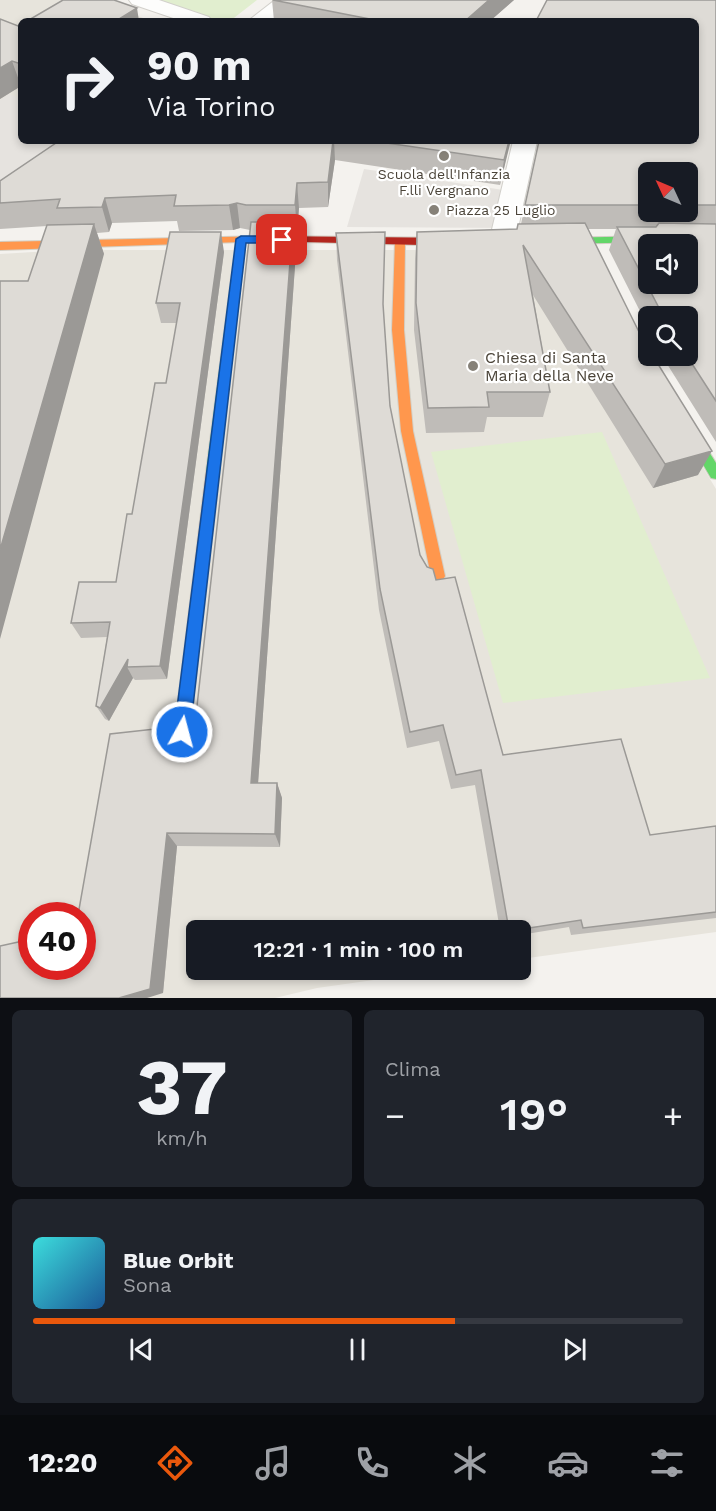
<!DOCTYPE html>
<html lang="it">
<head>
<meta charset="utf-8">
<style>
	:root { --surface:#171b24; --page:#20242c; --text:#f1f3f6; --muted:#9ea1a6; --line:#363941; --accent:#ea580c }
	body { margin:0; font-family:"Work Sans",sans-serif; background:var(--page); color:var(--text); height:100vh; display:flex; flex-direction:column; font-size:22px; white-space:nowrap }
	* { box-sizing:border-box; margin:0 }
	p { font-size:20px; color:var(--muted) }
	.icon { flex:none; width:33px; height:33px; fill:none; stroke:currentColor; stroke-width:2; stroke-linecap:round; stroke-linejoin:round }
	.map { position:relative; height:998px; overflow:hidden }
	.drawer { display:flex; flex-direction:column; gap:12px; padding:12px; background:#0d0f14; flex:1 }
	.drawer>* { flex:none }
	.top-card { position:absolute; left:18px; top:18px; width:681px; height:126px; border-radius:9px; box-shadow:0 3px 9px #0003; background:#171b24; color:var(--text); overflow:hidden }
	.needle { width:39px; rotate:314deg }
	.controls { position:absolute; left:638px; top:162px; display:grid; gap:12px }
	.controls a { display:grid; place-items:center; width:60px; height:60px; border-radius:9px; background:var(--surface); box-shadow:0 3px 9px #0003; font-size:30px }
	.speed { position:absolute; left:18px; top:902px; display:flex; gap:12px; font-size:30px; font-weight:700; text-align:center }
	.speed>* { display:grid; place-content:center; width:78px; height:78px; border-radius:50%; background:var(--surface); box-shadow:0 3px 9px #0003; line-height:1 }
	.speed .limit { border:9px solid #d22; background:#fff; color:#111 }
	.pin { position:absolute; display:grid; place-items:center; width:51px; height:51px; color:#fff; margin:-26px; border-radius:12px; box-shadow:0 3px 9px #0006 }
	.me { position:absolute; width:66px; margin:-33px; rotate:7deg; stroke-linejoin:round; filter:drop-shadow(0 0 4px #0008) }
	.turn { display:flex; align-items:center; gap:21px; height:126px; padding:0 30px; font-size:27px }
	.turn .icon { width:78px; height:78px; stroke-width:2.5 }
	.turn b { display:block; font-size:42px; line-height:51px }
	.big { font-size:45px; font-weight:600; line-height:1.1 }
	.drawer .card { flex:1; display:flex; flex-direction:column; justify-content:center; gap:9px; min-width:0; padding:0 21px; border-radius:9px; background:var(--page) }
	.drawer .dial { align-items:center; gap:0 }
	.dial b { font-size:78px; line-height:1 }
	.song { display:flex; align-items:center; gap:18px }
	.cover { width:72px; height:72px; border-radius:9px; background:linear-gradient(135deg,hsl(180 70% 55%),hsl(210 70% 35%)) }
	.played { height:6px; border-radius:3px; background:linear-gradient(90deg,var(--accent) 65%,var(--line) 65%) }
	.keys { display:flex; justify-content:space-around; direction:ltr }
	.heat { display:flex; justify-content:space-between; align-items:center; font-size:33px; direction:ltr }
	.drawer .tiles { flex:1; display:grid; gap:12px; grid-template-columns:1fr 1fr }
	.card:last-child { grid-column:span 2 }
	.trip { position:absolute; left:186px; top:920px; width:345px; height:60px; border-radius:9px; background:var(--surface); box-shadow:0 3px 9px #0003; font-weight:600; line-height:60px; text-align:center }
	.tabs { display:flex; height:96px; justify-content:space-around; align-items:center; background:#090b0e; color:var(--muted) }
	.tabs .icon { width:42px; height:42px }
	.tabs .selected { color:var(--accent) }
	.tabs b { font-size:27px; color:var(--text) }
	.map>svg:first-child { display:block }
</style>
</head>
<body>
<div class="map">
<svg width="716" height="998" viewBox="0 0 716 998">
	<rect width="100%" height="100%" fill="#f4f2ee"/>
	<path fill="#e7e4dc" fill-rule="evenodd" d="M0,0H91L152,21H21V141L0,184Z
		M67,250H585L640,363L716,489V932L521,959L520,930H196V969H452L317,988L275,998H0V254ZM32,915H82V966H32Z"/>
	<path fill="#e1eecf" d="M153,0H257L230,21H215Z
		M602,432L710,678L503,703L431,452Z"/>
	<path fill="#e6e3df" d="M9,94L21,99V141H66L0,184V100Z
		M364,169L517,192L515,228L347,227Z"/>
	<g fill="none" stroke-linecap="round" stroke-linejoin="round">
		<defs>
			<path id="street" d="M129,0H159L209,17L212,21H182L132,4Z
				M275,0H298L271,21H248Z
				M513,141H537L515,242L511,248L502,251L493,248L489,242Z"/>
			<path id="fast" d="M716,235V241L551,244L546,241L551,238Z
				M241,236L246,239L220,472L218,476H208L206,472L236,239Z
				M683,415L687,417L716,463V479L711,478L677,420Z"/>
			<path id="slow" d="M267,236L272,239L271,241L0,250V242Z
				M400,238L405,241L404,330L413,431L445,576L443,580L438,582L433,580L431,576L401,431L392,330L395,241Z
				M213,467L218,468L220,472L190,732L188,738L182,740L176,738L174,732L206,472L208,468Z"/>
			<path id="jam" d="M267,236L460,238L465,242L460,246L263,241L262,239Z"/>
		</defs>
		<use href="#street" stroke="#d2d0cb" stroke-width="2"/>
		<use href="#fast" stroke="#d3cfc5" stroke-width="2"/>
		<use href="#slow" stroke="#d3cfc5" stroke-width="2"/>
		<use href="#jam" stroke="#d3cfc5" stroke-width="2"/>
		<use href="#street" fill="#fdfdfc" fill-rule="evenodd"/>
		<use href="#fast" fill="#63d668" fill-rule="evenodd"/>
		<use href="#slow" fill="#ff974d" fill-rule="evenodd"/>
		<use href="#jam" fill="#b3261e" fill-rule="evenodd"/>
	</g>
	<path fill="#bfbcb8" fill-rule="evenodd" d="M272,0H514L490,21H274Z
		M716,0V442L662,356H687V316H648V327L609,250L616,229H588L698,475L653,488L533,295L550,392L543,417H487L484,432L426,433L414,330L415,259L417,232L517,229L521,224L525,205ZM648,172H687V212H648Z
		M21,24V86L0,99L18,26Z
		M59,141H510L500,185L335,160L328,207L299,208L297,230H294L296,252L258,783H277L282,798L280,847L177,846L163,993L82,966L173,736L189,729L196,715L250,230L240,228L233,230L179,231L177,221L112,223L109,232L97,233L104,254L28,281L47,226L0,229V181Z
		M336,233L383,304L390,406L420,555L436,580L503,755L650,835L716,827V918L571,935L569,927L520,935V930H500L475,785L451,789L439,741L407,748L379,610L337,260Z
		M224,252L167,679L135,680L133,678L109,721L105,719L96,706L107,637L81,638L71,623L116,582L166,383L177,323H161L156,303Z"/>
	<path fill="#9b9996" d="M489,0H514L490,21H465Z
		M137,8L139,21H116Z
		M12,61L21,86L0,99V68Z
		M333,141H334L335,160L328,207V182Z
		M509,141H510V144L500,185L504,160Z
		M297,183L299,208L297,230L295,205Z
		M105,198L112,223L109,232L102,207Z
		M237,203L240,228L233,230L229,205Z
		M293,222L296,252L257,798L251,783Z
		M94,224L104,254L0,639V550Z
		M221,232L224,252L167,679L160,666Z
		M712,451L698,475L653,488L665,464Z
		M128,659L127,667L133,678L109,721L100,708Z
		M277,783L282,798L280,847L275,834Z
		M167,833L177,846L163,993L147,998H119Z"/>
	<path fill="#dedbd6" stroke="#9b9996" stroke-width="1.5" fill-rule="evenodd" d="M63,0H114L137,8L116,21H27Z
		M273,0H489L465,21H380Z
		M547,0H716V205H687V172H648V205H525L539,141H696V21H536Z
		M0,19L18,26L21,24V64L12,61L0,68Z
		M59,141H333L328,182L297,183L295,205H246L237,203L229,205L174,206L176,195L105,198L102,207L57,208L60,199L0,203V181Z
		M373,141H509L504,160Z
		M251,222H293L251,783H277L275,834L167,833L150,989L119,998H0V946L32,939V966H82V915H78L110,734L155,729L173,736L189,729L196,715Z
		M585,223L643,340L648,348V356H653L712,451L665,464L523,245L550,392H487L489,407L428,408L416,303L417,232L517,229L518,224Z
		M659,223L716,224V401L687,356V316H659V308L617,227H656ZM648,244H687V284H648Z
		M94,224L0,550V281H28L47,225Z
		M170,232H221L160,666L127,667L128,659L100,708L96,706L110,622L71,623L79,582H116L127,514H132L155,383H166L180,303H156Z
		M385,232L383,304L390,406L420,555L427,567L433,569L436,580L455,577L503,755L621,739L650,835L716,826V912L583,928L581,920L516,930H509L481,770L456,775L443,725L410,732L380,589L336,233Z"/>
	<path fill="#1a73e8" stroke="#114b97" stroke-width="1.5" d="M241,236H282L287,240L282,243H246L190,732L188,738L182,740L176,738L174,732L236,239Z"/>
	<g fill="#868178" stroke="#fff" stroke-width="2">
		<circle cx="444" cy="156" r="6"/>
		<circle cx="434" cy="210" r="6"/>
		<circle cx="473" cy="366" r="6"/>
	</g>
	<g text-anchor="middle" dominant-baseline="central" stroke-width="4.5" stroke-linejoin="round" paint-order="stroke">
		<g font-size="14" fill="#4b4439" stroke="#fff">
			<text x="444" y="174">Scuola dell'Infanzia<tspan x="444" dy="16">F.lli Vergnano</tspan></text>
			<text x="446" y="210" text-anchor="start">Piazza 25 Luglio</text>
		</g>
		<g font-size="16" fill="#4b4439" stroke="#fff" text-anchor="start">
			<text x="485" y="357">Chiesa di Santa<tspan x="485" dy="18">Maria della Neve</tspan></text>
		</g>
	</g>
</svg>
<div class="controls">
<a><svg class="needle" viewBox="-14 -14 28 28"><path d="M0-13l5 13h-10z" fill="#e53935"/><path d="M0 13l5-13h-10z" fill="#9ea1a6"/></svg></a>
<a><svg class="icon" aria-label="sound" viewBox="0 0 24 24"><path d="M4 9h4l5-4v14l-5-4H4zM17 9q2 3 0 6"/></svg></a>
<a><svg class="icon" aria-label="search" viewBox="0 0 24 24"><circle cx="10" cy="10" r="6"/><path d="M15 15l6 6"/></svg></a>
</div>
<div class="speed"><div class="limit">40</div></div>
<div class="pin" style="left:282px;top:240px;background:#d93025"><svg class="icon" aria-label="arrive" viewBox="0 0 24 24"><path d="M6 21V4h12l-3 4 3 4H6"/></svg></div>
<svg class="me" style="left:182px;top:732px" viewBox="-20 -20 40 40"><circle r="17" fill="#1a73e8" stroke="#fff" stroke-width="3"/><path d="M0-11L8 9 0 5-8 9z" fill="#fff"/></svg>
<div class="trip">12:21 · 1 min · 100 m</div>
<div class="top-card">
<div class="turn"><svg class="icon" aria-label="right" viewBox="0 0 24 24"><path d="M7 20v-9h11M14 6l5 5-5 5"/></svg><div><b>90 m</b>Via Torino</div></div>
</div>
</div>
<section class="drawer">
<div class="tiles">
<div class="card dial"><b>37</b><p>km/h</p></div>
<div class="card"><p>Clima</p>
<div class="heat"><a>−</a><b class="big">19°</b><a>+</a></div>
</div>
<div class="card">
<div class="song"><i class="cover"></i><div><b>Blue Orbit</b><p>Sona</p></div></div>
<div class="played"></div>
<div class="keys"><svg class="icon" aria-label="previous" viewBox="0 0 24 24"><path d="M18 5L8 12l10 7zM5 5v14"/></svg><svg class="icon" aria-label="pause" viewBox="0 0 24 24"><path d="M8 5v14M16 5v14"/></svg><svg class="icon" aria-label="next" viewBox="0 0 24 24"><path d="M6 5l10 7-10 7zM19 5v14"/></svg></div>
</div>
</div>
</section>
<nav class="tabs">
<b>12:20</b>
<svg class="icon selected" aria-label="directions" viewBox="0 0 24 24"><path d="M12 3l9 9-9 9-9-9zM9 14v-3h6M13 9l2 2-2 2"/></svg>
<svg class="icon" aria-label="music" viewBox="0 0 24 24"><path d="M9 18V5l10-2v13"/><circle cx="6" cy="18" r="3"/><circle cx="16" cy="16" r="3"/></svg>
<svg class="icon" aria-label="phone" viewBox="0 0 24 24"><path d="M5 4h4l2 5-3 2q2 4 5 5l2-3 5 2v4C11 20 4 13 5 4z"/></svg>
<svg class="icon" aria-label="climate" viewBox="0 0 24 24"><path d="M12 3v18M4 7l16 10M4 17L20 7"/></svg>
<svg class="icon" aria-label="car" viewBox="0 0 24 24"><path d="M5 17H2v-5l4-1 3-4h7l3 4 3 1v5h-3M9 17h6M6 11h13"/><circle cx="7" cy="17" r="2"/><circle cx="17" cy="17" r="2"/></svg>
<svg class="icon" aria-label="filters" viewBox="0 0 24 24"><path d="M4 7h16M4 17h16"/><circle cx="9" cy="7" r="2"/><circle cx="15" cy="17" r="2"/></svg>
</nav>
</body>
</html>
